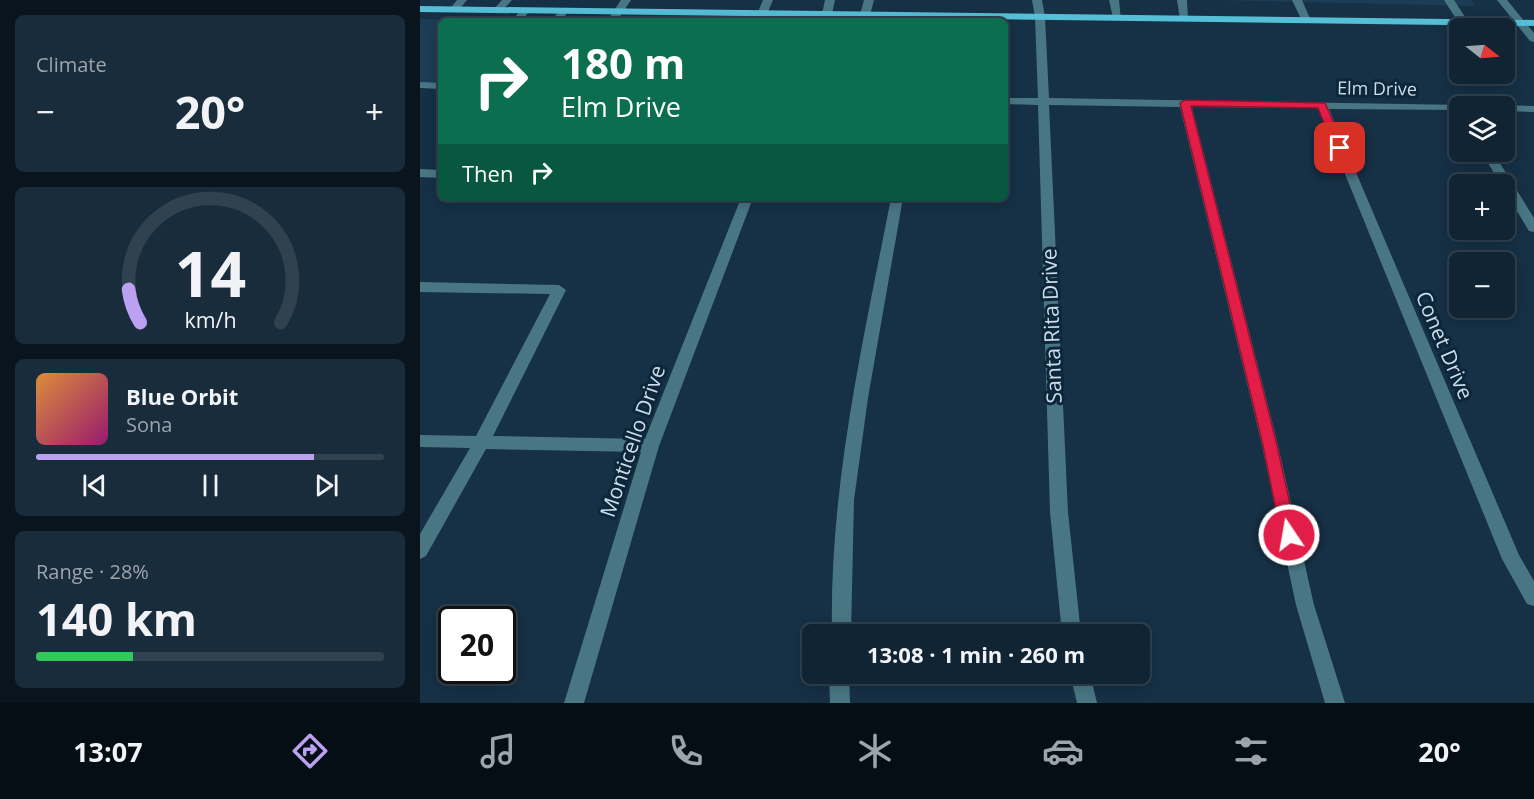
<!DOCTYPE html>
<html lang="en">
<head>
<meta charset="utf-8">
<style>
	:root { --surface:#102434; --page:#192c3c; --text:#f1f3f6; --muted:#9ca4ac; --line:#30414f; --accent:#bca0f2 }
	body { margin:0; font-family:"Open Sans",sans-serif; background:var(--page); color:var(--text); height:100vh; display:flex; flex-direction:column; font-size:22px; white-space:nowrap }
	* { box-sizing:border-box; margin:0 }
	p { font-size:20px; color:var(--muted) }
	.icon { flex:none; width:33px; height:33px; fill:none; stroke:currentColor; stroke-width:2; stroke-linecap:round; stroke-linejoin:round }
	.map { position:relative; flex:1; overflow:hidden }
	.side { display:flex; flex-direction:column; gap:15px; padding:15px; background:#09141d; width:420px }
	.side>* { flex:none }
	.banner { position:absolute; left:18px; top:18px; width:570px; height:183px; border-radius:9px; box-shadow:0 3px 15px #0003,0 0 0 2px var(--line); background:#0b6e4f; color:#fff; overflow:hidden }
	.needle { width:39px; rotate:107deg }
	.buttons { position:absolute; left:1029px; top:18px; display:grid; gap:12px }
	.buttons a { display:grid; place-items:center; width:66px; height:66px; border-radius:9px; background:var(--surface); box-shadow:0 3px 15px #0003,0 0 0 2px var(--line); font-size:30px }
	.speed { position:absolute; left:18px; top:606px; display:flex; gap:12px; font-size:30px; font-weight:700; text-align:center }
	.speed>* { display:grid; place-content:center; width:78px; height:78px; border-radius:50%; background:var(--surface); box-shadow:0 3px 15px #0003,0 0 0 2px var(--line); line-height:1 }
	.speed .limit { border:3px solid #111; border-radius:9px; background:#fff; color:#111 }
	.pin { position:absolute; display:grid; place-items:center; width:51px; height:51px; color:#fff; margin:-26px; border-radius:12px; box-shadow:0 3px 9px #0006 }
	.me { position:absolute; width:66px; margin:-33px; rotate:348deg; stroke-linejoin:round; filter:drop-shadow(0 0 4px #0008) }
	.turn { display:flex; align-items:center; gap:21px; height:126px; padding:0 24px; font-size:27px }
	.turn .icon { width:78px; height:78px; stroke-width:2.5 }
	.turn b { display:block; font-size:42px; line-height:51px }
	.then { display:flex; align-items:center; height:57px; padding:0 24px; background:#0003; gap:12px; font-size:22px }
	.big { font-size:45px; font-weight:700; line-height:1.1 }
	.side .tile { flex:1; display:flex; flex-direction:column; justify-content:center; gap:9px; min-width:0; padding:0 21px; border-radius:9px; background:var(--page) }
	.side .dial { align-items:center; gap:0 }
	.dial svg { height:156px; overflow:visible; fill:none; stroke:var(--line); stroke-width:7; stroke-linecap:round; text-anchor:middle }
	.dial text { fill:var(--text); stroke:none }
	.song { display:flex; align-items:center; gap:18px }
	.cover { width:72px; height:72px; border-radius:9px; background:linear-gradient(135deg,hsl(30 70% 55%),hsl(320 70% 35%)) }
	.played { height:6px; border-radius:3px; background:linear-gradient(90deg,var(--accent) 80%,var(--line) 80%) }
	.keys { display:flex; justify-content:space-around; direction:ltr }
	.heat { display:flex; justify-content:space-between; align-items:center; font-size:33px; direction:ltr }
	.charge { height:9px; border-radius:4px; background:linear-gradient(90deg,#34c759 28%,var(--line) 0) }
	.trip { position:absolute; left:382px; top:624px; width:348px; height:60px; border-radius:9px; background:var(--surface); box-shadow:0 3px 15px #0003,0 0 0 2px var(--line); font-weight:700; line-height:60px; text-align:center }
	.tabs { display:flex; height:96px; justify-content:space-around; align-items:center; background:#060e15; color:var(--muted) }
	.tabs .icon { width:42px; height:42px }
	.tabs .current { color:var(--accent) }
	.tabs b { font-size:27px; color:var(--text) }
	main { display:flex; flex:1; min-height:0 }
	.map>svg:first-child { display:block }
</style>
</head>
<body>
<main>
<section class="side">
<div class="tile"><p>Climate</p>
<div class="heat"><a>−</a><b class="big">20°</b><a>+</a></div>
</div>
<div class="tile dial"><svg viewBox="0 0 100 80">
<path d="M14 69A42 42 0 1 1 86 69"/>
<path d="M14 69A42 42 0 0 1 8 52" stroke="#bca0f2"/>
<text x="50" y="56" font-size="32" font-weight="700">14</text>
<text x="50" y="72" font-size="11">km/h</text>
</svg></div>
<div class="tile">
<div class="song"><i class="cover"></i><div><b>Blue Orbit</b><p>Sona</p></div></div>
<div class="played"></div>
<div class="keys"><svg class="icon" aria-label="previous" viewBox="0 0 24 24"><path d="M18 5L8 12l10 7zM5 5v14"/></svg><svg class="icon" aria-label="pause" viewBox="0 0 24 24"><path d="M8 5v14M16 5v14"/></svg><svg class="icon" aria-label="next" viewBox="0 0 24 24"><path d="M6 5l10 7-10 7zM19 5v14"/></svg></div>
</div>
<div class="tile"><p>Range · 28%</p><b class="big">140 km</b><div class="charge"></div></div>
</section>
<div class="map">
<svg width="1114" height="703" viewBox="0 0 1114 703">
	<rect width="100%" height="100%" fill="#163045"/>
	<path fill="#1c3d55" d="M795,0H1051L1055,6Z
		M0,19L129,21H21V83H0Z"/>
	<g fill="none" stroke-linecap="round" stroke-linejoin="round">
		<path fill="#487783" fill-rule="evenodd" d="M37,0H47L37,12H31L29,10Z
			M82,0H92L81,12H75L73,10Z
			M201,0H211L197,21H187Z
			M343,0H353L347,14L342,17L337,14Z
			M405,0H415L412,14L407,17L402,14Z
			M444,0H454L450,15L445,18L440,15Z
			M612,0H622L625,17L629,98L1044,105L1045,106H1040V110L909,109L1099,555L1114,581V606L1107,604L1082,559L898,108L772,107L857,441L894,605L925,703H905L876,605L841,441L760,107L629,105L648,512L661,634H642L630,512L618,105L585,104V98H618L615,17Z
			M689,0H699L701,20L693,18Z
			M757,0H767L768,21L760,19Z
			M872,0H882L891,21L889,23H883Z
			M1024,0H1034L1049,23L1048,25H1040Z
			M1077,0H1087L1114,33V42L1110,41Z
			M102,8L110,10L102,21H92Z
			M140,9L148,11L142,21H132Z
			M0,82L21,83V89L0,88Z
			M1084,105L1114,106V112L1084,111V106H1079Z
			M1061,152H1073L1114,218V232L1109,231L1084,190V184H1081Z
			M0,169L21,170V178L0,177Z
			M321,198H333L239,446L164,703H144L221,452L66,449L6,556L0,559V534L50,448L0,447V435L56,436L130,294L0,292V282L139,285L146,290L73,436L225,439Z
			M471,198H483L448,398L434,500L431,634H412C409,487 443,342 471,198Z
			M409,674H429L430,703H410Z
			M650,674H670L677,703H657Z"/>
		<path fill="#56bfd8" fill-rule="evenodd" d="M0,6L1114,20V26L0,12Z"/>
	</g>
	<path fill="#e11d48" stroke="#92132f" stroke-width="1.5" d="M765,100L905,103L925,148L920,152L914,148L898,108L771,106L856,441L877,535L875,540L869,542L864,540L861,535L842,441L760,103Z"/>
	<g text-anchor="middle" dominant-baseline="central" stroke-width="6" stroke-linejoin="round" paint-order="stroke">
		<g font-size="18" fill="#cddcea" stroke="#0c263a">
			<text transform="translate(957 88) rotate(1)">Elm Drive</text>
		</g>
		<g font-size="21" fill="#cddcea" stroke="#0c263a">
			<text transform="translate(631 326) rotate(-92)">Santa Rita Drive</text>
			<text transform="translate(1025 345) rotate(67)">Conet Drive</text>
			<text transform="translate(212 441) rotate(-71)">Monticello Drive</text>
		</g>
	</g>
</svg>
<div class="buttons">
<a><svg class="needle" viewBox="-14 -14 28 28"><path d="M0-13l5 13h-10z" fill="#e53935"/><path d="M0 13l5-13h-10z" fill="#9ca4ac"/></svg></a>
<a><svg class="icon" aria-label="layers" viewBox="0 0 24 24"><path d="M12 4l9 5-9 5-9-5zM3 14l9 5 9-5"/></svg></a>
<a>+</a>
<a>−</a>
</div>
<div class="speed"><div class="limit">20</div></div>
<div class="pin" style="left:920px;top:148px;background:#d93025"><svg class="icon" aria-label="arrive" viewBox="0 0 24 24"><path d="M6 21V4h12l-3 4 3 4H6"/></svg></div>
<svg class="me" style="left:869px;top:535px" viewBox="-20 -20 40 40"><circle r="17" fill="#e11d48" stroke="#fff" stroke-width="3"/><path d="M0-11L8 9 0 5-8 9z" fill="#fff"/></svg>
<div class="trip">13:08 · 1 min · 260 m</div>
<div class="banner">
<div class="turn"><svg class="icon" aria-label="right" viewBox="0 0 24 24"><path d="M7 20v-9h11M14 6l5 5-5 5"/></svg><div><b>180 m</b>Elm Drive</div></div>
<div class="then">Then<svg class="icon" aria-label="right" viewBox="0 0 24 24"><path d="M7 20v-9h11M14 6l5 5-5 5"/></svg></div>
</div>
</div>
</main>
<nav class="tabs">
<b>13:07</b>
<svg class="icon current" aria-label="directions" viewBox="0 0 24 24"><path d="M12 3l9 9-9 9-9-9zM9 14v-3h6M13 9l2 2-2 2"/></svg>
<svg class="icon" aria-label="music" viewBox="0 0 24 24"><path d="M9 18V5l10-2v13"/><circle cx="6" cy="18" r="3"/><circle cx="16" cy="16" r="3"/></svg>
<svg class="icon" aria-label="phone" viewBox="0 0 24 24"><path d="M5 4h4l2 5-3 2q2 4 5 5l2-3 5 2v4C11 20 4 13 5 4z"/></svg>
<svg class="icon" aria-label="climate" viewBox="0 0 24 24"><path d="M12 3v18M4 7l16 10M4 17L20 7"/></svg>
<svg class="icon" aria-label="car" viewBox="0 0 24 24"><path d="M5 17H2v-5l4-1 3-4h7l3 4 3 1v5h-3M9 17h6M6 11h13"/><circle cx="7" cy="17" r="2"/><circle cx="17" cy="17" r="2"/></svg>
<svg class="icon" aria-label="filters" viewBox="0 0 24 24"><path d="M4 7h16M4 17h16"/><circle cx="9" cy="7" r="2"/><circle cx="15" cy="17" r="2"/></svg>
<b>20°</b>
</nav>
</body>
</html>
